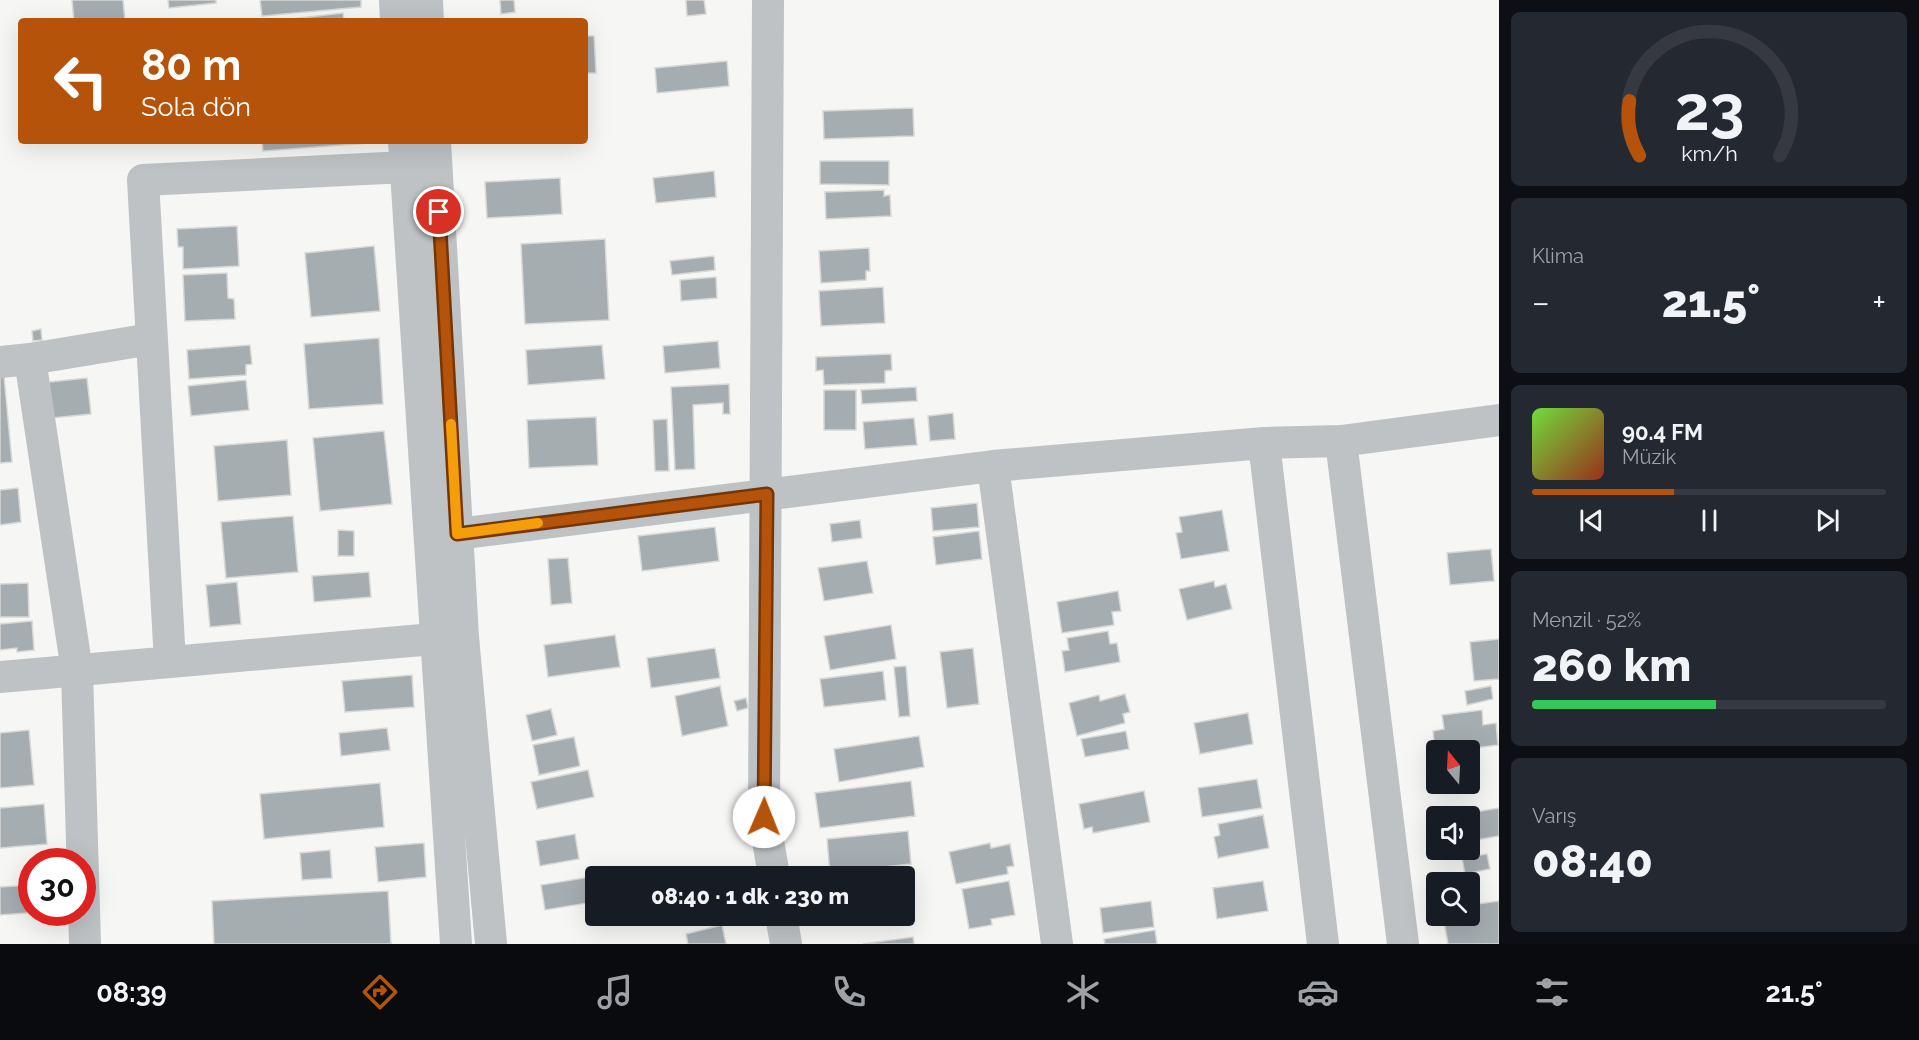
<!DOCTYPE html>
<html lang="tr">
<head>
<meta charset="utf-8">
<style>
	:root { --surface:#171b24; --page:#242831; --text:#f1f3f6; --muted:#9ea1a6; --line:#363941; --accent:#b45309 }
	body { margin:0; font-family:Raleway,sans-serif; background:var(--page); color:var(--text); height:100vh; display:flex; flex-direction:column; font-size:22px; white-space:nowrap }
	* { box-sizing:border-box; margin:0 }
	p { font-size:20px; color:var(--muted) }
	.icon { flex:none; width:33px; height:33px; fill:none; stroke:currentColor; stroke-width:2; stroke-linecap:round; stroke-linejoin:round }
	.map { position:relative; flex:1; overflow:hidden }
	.panel { display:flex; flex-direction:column; gap:12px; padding:12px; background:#0d0f14; width:420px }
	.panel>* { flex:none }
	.top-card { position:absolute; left:18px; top:18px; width:570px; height:126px; border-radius:6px; box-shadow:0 6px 24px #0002; background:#b45309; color:#fff; overflow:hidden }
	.needle { width:39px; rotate:342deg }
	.buttons { position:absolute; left:1426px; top:740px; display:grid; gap:12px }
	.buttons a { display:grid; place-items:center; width:54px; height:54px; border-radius:6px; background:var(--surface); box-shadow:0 6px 24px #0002; font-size:30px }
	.speed { position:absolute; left:18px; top:848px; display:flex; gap:12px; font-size:30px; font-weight:700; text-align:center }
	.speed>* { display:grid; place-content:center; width:78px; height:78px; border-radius:50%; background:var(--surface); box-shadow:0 6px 24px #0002; line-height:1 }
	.speed .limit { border:9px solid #d22; background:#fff; color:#111 }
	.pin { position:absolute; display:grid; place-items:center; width:51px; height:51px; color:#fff; margin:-26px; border:3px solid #fff; border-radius:50%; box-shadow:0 2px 6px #0007 }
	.me { position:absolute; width:66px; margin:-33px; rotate:1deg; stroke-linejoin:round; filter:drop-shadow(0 0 4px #0008) }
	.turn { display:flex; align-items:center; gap:21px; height:126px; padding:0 24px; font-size:27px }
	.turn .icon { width:78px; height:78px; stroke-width:2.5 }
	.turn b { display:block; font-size:42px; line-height:51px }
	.big { font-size:45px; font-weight:800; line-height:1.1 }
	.panel .widget { flex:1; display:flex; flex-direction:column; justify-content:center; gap:9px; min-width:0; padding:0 21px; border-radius:9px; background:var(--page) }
	.panel .dial { align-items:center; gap:0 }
	.dial svg { height:156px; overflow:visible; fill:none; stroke:var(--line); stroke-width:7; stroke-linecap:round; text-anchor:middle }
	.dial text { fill:var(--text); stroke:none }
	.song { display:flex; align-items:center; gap:18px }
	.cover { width:72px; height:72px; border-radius:9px; background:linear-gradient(135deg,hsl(100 70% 55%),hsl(10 70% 35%)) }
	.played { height:6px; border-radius:3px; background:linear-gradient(90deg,var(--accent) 40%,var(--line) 40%) }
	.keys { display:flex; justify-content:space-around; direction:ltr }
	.heat { display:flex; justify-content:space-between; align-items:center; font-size:33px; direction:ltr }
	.charge { height:9px; border-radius:4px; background:linear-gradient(90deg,#34c759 52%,var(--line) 0) }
	.trip { position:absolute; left:585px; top:866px; width:330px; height:60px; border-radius:6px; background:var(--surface); box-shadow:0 6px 24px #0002; font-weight:800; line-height:60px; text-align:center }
	.tabs { display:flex; height:96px; justify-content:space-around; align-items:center; background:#090b0e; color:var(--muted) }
	.tabs .icon { width:42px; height:42px }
	.tabs .on { color:var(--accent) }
	.tabs b { font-size:27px; color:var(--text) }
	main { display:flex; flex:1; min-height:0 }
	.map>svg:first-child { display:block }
</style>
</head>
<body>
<main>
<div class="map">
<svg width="1499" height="944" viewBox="0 0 1499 944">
	<rect width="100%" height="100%" fill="#f6f6f4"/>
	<path fill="#a6adb1" stroke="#d8d8d6" stroke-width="1.5" d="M72,0H123L125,21H74Z
		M168,0H216V3L169,8Z
		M260,0H361V7L262,16Z
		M500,0H514L515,12L501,14Z
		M686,0H704L706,14L687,16Z
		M343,13L344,21H283V20Z
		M585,36H594L596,73H585Z
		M727,61L729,86L657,93L655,68Z
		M913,108L914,136L824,139L823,111Z
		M262,141H382V142L263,151Z
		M820,161H889V185L820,184Z
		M714,171L716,197L656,203L653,178Z
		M560,178L562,214L487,218L485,182Z
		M884,190V196L890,195L891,216L826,219L825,192Z
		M237,226L239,266L183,269V247H178L177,229Z
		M605,239L609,320L525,324L521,244Z
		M374,246L380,311L311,317L305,253Z
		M869,248L870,271H866V280L821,283L819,251Z
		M714,256L715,270L672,275L670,261Z
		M227,273L228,298L234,299L235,319L185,321L183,275Z
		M716,277L717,298L681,301L680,280Z
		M883,287L885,323L821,326L819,291Z
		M41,329L42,340L33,341L32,331Z
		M379,338L383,404L309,409L304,344Z
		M718,341L720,368L665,373L663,346Z
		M250,345L252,364L246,365V375L189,379L187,350Z
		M602,345L605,379L528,385L526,350Z
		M891,354L892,370L885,371V383L824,385L823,370L816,371V357Z
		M0,376H4L12,462L0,463Z
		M87,378L91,414L52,418L49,382Z
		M246,380L249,410L191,416L188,386Z
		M729,384L730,414H723V403L693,405L695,469L675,470L671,387Z
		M916,387L917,401L862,404L861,390Z
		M824,390H856V430H824Z
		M953,413L955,439L930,441L928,416Z
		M596,417L598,465L529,468L527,420Z
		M914,418L917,445L865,449L863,422Z
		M667,419L669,471H655L653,420Z
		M384,431L392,504L320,511L313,438Z
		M287,440L291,495L218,501L214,446Z
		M18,488L21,522L0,525V490Z
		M977,503L979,527L933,531L931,508Z
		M1222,510L1229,551L1181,559L1176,533L1182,532L1179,517Z
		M293,516L298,572L226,578L221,522Z
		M860,520L862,538L832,542L830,524Z
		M715,527L719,561L642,571L638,536Z
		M338,530L354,531V556H338Z
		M979,531L982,559L936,565L933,537Z
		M1491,549L1494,581L1450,585L1447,553Z
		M568,558L572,603L551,605L548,559Z
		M867,561L873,593L824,601L818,568Z
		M369,572L371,597L314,602L312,576Z
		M1214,581L1215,587L1226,584L1232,609L1187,620L1179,589Z
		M237,582L241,624L210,627L206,585Z
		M28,583L29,617H0V584Z
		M1118,591L1121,611L1112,612L1114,625L1062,633L1057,602Z
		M32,621L34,650L17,652V648L0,650V624Z
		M891,625L896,659L830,670L824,636Z
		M1108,631L1110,644L1117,643L1120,662L1065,672L1062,651L1069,650L1067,638Z
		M615,635L620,667L548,677L544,645Z
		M1499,639V679L1474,681L1470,642Z
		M715,648L720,678L651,688L647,658Z
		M973,648L979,704L947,708L940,652Z
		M906,666L910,716L899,717L894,667Z
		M883,671L886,700L824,707L820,679Z
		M412,675L414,707L345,712L342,681Z
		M720,686L728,726L682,736L675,696Z
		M1491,686L1493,699L1467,705L1465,691Z
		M1125,694L1130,712L1123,714L1125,723L1077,736L1069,703L1099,695L1100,701Z
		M746,698L748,708L737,711L734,701Z
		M551,709L557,735L532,741L526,715Z
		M1482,710L1483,725L1496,723L1498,745L1458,750H1437L1435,753L1433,731L1444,729L1442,715Z
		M1248,713L1253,744L1200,754L1194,723Z
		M387,728L390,750L341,756L339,733Z
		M29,730L34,785L0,788V733Z
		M1126,731L1129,749L1085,757L1081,739Z
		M919,736L924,767L839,782L834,749Z
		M574,737L580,766L539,775L533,745Z
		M588,770L594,797L537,809L531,782Z
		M1257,779L1262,808L1202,817L1198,788Z
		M911,781L915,816L820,828L815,793Z
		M380,783L384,827L264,839L260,794Z
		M1144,791L1150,822L1093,833L1092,827L1084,829L1079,804Z
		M44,804L47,844L0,848V808Z
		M1499,808V836L1470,841V816H1452Z
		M1263,815L1269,848L1218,858L1214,837L1220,835L1218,824Z
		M908,831L911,864L830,873L827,839Z
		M575,834L579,859L540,866L536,841Z
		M424,843L426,877L378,882L375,847Z
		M990,843L991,848L1010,844L1014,866L1007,867L1008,874L956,884L949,852Z
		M330,850L332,878L302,880L300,853Z
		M1487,854L1490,869L1465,874L1462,858Z
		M590,877L594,902L545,910L541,885Z
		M1009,881L1015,915L991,919L992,925L969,929L962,889Z
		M1263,881L1268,911L1217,919L1213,888Z
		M32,885V912H40L0,915V887Z
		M388,891L391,944H214L212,901Z
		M1151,901L1154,927L1103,933L1100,908Z
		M1499,901V944H1448L1443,915H1470V905Z
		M722,925L726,944H688L686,934Z
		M1155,930L1157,944H1105L1104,939Z
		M913,937L914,944H863Z"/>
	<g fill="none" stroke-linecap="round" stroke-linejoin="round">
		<path stroke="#bec2c4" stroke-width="32" d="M395,0L396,21
			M427,0L428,21
			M768,0L764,817L774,876
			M404,141L456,944
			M435,141L463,637L491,944
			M30,359L77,671L85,944
			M0,362L30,359L151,339
			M1341,441L1403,944
			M1264,443L1323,944
			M993,466L1057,944
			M457,534L993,466L1264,443L1341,441L1499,420
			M170,662L143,180L426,166
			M0,677L456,637
			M781,915L786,944"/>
	</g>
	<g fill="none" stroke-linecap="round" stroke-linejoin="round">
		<defs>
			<path id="route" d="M439,212L457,534L767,494L764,817"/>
		</defs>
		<use href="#route" stroke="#753606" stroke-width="15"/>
		<use href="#route" stroke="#b45309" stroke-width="10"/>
		<path stroke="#f59e0b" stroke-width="10" d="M451,424L457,534L538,523"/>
	</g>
</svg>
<div class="buttons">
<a><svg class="needle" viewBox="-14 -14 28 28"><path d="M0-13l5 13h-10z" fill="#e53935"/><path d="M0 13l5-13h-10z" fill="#9ea1a6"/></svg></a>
<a><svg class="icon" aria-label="sound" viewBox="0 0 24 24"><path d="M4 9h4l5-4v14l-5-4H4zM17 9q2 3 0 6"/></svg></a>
<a><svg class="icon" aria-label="search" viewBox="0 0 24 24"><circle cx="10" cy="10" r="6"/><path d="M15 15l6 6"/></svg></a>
</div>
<div class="speed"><div class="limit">30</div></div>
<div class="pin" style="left:439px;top:212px;background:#d93025"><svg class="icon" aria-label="arrive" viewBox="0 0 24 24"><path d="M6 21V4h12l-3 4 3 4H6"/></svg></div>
<svg class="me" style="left:764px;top:817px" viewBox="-20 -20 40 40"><circle r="19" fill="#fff"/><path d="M0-13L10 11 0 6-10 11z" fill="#b45309"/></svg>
<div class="trip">08:40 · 1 dk · 230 m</div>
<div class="top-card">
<div class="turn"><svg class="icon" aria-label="left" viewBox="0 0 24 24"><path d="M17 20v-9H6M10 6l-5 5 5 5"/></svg><div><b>80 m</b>Sola dön</div></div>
</div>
</div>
<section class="panel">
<div class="widget dial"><svg viewBox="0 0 100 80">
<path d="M14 69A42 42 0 1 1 86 69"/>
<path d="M14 69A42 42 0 0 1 9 41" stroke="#b45309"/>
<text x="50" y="56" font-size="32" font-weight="700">23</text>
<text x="50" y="72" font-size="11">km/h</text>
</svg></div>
<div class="widget"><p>Klima</p>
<div class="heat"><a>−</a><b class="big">21.5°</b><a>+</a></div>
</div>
<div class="widget">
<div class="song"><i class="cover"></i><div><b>90.4 FM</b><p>Müzik</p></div></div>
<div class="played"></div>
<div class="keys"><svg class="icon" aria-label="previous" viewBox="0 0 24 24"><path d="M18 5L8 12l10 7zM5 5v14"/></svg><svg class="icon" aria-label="pause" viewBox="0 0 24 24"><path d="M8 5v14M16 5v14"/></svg><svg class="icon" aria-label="next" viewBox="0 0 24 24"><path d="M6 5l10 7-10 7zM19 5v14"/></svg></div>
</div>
<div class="widget"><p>Menzil · 52%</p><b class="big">260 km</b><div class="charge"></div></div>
<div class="widget"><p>Varış</p><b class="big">08:40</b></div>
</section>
</main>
<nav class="tabs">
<b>08:39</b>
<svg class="icon on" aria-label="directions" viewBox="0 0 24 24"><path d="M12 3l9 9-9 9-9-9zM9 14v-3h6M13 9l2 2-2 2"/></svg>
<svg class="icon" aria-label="music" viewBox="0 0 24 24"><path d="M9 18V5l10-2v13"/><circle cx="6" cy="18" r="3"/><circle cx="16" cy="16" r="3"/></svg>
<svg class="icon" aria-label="phone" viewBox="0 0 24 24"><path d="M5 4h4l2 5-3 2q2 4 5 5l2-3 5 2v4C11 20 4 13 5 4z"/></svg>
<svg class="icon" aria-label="climate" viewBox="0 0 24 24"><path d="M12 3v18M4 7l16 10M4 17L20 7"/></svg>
<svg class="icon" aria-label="car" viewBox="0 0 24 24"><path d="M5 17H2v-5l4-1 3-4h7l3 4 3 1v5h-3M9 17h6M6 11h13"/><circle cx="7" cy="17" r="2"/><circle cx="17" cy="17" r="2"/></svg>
<svg class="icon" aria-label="filters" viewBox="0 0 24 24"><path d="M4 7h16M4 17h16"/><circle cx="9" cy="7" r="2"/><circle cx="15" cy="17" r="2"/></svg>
<b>21.5°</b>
</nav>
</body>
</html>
